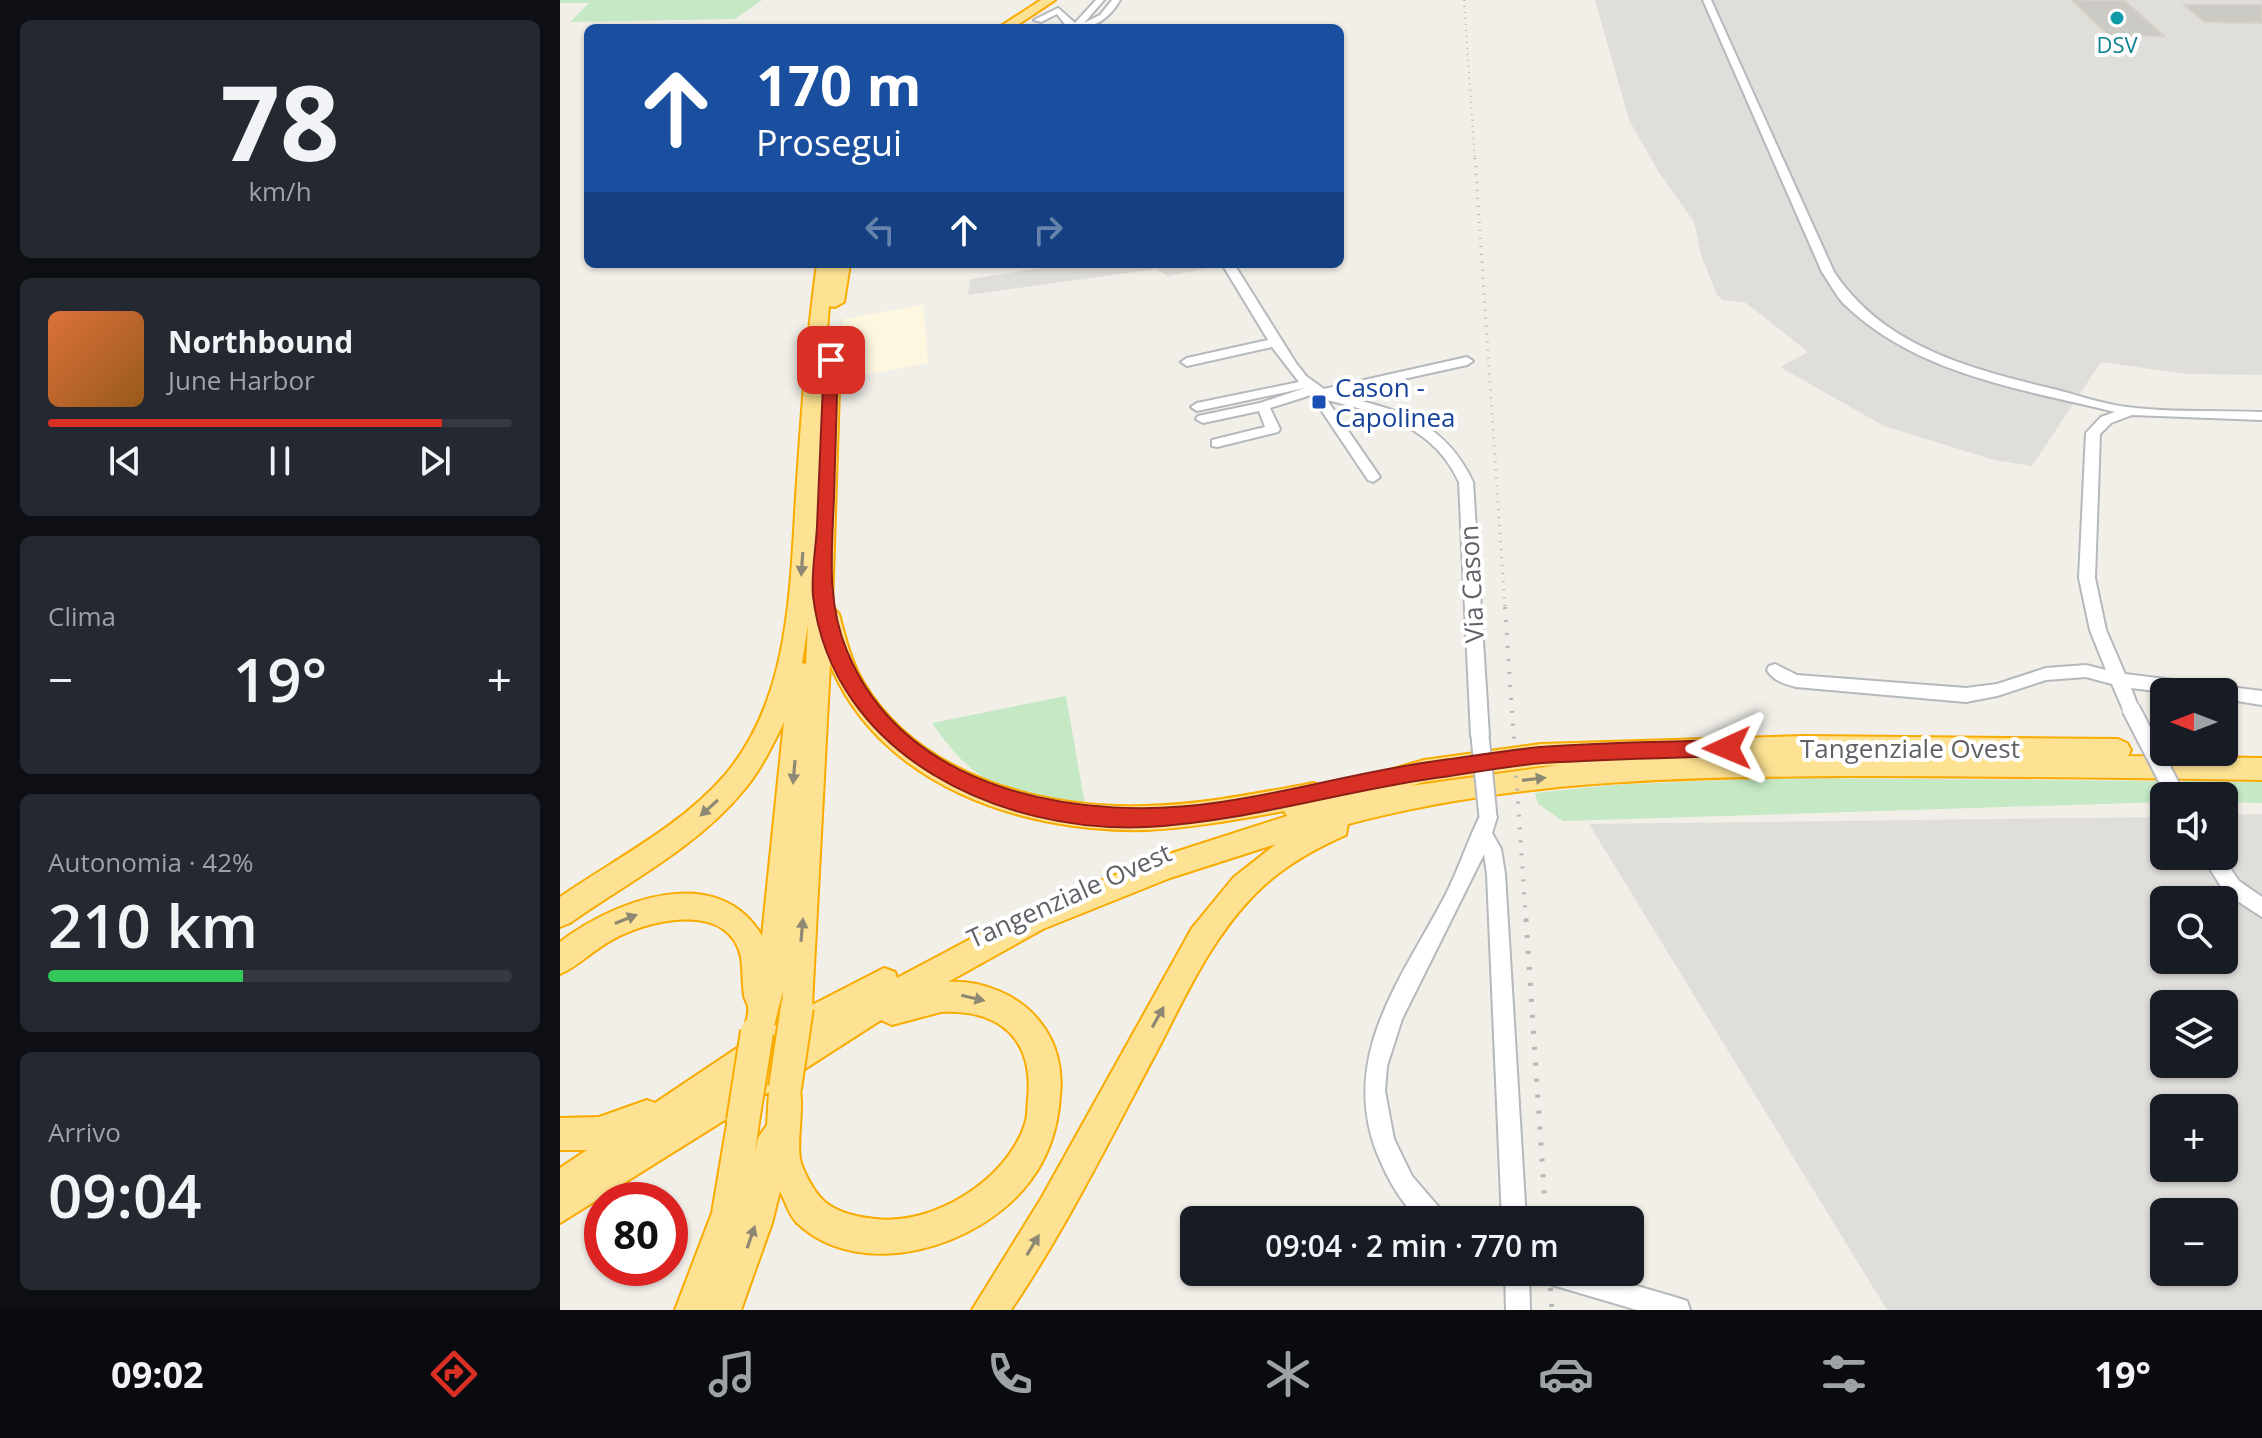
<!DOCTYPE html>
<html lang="it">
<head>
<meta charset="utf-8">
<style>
	:root { --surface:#171b24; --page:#242831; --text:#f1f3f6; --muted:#9ea1a6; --line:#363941; --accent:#d93025 }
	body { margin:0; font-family:"Open Sans",sans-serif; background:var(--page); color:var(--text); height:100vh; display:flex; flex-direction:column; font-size:30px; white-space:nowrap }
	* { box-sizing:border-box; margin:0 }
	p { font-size:26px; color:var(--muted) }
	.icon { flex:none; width:44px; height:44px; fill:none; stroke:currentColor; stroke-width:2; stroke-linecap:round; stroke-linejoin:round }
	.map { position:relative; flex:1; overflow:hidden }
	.details { display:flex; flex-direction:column; gap:20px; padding:20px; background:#0d0f14; width:560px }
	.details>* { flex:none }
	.top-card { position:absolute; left:24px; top:24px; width:760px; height:244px; border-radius:12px; box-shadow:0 2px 6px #0004; background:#1a4fa0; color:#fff; overflow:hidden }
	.needle { width:52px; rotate:270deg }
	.tools { position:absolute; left:1590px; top:678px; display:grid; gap:16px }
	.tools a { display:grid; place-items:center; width:88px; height:88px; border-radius:12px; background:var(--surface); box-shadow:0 2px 6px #0004; font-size:40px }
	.speed { position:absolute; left:24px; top:1182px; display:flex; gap:16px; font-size:40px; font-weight:700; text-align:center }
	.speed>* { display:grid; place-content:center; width:104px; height:104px; border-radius:50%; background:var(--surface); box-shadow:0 2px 6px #0004; line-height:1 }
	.speed .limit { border:12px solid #d22; background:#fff; color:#111 }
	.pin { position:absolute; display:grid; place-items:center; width:68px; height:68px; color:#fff; margin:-34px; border-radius:16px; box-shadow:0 4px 12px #0006 }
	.me { position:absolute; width:88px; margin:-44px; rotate:269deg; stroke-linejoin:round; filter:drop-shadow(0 0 6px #0008) }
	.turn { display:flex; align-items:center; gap:28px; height:168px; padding:0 40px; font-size:36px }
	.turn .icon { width:104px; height:104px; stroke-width:2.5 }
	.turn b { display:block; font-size:56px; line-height:68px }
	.lanes { display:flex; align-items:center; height:76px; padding:0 40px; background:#0003; justify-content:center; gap:40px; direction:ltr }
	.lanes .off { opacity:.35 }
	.big { font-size:60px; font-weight:600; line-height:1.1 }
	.details .tile { flex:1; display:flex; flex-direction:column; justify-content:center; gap:12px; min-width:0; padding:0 28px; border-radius:12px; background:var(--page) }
	.details .dial { align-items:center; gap:0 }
	.dial b { font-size:104px; line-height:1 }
	.song { display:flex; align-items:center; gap:24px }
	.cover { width:96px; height:96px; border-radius:12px; background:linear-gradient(135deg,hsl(20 70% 55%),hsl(30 70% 35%)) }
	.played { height:8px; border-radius:4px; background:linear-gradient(90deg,var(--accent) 85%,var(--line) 85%) }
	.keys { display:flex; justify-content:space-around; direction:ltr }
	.heat { display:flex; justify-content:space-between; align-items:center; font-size:44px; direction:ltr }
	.charge { height:12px; border-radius:6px; background:linear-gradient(90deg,#34c759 42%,var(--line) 0) }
	.trip { position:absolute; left:620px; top:1206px; width:464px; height:80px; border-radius:12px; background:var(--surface); box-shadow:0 2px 6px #0004; font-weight:600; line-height:80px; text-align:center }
	.menu { display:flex; height:128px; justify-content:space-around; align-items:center; background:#090b0e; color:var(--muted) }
	.menu .icon { width:56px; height:56px }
	.menu .on { color:var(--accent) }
	.menu b { font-size:36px; color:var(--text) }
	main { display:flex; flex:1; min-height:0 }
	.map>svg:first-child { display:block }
</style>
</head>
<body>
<main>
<section class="details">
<div class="tile dial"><b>78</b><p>km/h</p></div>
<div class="tile">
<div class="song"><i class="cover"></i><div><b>Northbound</b><p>June Harbor</p></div></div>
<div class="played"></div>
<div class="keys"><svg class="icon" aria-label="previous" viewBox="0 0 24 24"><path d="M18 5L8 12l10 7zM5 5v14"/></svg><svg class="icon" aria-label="pause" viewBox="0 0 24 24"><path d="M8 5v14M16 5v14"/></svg><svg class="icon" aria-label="next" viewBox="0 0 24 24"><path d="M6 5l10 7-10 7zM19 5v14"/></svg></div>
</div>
<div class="tile"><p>Clima</p>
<div class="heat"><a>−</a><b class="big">19°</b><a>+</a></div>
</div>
<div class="tile"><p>Autonomia · 42%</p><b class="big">210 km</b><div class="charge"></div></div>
<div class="tile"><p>Arrivo</p><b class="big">09:04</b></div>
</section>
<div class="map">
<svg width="1702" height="1310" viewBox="0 0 1702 1310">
	<rect width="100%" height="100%" fill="#f1efe8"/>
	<path fill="#fef7e0" d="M363,305L368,363L282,379L283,319Z"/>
	<path fill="#e0deda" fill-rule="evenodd" d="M1035,0H1702V375L1626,374L1541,362L1472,466L1434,460L1324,426L1220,367L1248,352L1186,303L1163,300L1157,295L1141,255L1134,222L1098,171L1069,120Z
		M509,264H657L658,266L608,276L596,269L408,295L410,279Z
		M1702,814V1310H1327L1029,824L1604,817V856H1664V815ZM1604,900H1664V960H1604ZM1604,1004H1664V1064H1604ZM1604,1108H1664V1168H1604ZM1604,1212H1664V1272H1604Z"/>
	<path fill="#c5e8c5" d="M0,0H202L175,19L10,22L29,3H0Z
		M506,696L525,805C445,790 421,793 372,723Z
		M1214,778L1597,781L1605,796L1604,802L1003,821L978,804L975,793L1051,785Z
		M1623,781L1702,782V803L1664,802V796H1631Z"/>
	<path fill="#cccac5" stroke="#d6d1c6" stroke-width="2" d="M1512,0H1564L1604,36H1549Z
		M1624,5H1702V23L1645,22Z"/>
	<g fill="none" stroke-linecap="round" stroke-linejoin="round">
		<defs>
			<path id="minor" d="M536,0H544L524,23L540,15L552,0H560C548,21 530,31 507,27L497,14L481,22L474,20L498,8L515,23Z
				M1143,0H1151L1274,272C1323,346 1408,368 1489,388C1515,394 1541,404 1567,407C1611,413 1658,410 1702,412V420L1572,415L1551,423L1540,434L1535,578L1546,630L1565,674L1702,691V705L1664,699V692H1604L1571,688L1579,709L1577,714H1565L1552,684L1526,677L1486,680L1437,696L1406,702L1236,687C1225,684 1213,681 1207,670L1209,666L1215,664L1237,675L1406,688L1437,684L1486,668L1526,665L1546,670L1530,630L1519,578L1526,433L1541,417L1555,412C1461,389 1355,374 1283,303C1275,294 1269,282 1262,272Z
				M662,264H674L736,363L746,376L764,389L907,357L913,361L907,365L775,394C837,410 883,419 913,482L929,736L926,741L920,743L914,741L911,736L899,482C873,426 823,414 767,400L820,477L813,482L808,480L751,395L710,408L720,429L718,432L657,447L652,446V440L705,427L699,411L643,423L636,419L638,416L700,403L745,388L637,411L631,407L637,403L739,382L712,347L627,366L621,362L627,358L708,340Z
				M928,809L934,812L937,817L932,833L941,849L945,874L966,1220H942L927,874L924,854L842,1019L827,1066L825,1091L834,1139L852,1176L883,1212L887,1220H859C840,1201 827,1178 817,1153C779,1056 842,978 885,896C899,869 908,839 922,812Z
				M1642,856H1662L1679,881L1702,897V917L1665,893Z
				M945,1272H969L970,1310H946Z
				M977,1272H1029L1118,1298L1127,1301L1130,1310H1077L989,1284L981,1280Z"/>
			<path id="highway" d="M481,0H495L453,28H438Z
				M257,264H273V268L274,264H290L284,302L275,307L269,306L265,355H278L280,359L272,607L279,614C285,637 291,662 303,682C360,777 482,809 585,806C642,805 698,793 754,783L765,789L864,760L981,744L1244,736L1558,739L1567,743L1571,750L1568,756L1702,758V780C1564,778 1426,776 1289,776C1118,777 954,780 788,824L786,835C752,850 720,868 694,895C651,939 626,995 598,1049C551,1137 507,1227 451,1310H412L482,1197L632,928L674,877L716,844L610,878L483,929L388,982C421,980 460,995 480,1022C497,1043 503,1070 500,1096C498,1127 489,1156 470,1181C422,1246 302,1284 237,1223C229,1215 225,1201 220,1191L212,1223L181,1310H115L152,1213L168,1118L0,1223V1168L27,1150H0V1118L39,1117L87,1100L95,1103L186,1042C180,1028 190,1020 188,1006C187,1002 184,999 184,995C182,982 183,970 181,957C168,900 87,920 52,940C33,950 19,966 0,974V942C55,900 158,861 202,936L224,722C212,746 201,770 183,791C137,847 68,882 10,923L0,927V897C55,859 120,827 165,775C233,695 230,580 237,481C242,408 247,336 257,264ZM248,624L246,664L242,663ZM270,664C320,786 464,833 586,830C632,828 679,819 724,811L727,816L606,855L463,911L337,978L335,972L324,968L252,1005ZM999,765L850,786L864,782L981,766ZM223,991L222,1007L228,1018L214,1026ZM381,1012C440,1009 474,1039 468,1099C467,1107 468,1116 465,1124C447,1180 373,1226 315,1219C296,1217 273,1212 260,1197C252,1188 242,1169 240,1159C236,1136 248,1091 234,1076L321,1020L332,1025ZM209,1092L207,1125L198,1138L195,1154L199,1121L195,1109L186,1106Z"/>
		</defs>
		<use href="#minor" stroke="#b5b8bc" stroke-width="4"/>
		<use href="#highway" stroke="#f9ab00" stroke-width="4"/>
		<use href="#minor" fill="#fff" fill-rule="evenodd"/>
		<use href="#highway" fill="#fde293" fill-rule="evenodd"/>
		<path stroke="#b6b7b8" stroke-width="2" stroke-dasharray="1 5" stroke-linecap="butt" d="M904,0L915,160"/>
		<path stroke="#b6b7b8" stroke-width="3" stroke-dasharray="1 7" stroke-linecap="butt" d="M915,158L945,609"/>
		<path stroke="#b6b7b8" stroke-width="4" stroke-dasharray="2 11" stroke-linecap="butt" d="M945,607L966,921"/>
		<path stroke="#b6b7b8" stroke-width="5" stroke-dasharray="3 13" stroke-linecap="butt" d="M966,919L986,1220
			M989,1272L992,1310"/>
		<defs>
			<path id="minor-bridge" d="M1571,709L1616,796
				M920,736L928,817"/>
			<path id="highway-bridge" d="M225,1088L237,1007
				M183,1121L197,1032"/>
		</defs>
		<use href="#minor-bridge" stroke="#b5b8bc" stroke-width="21" stroke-linecap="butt"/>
		<use href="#highway-bridge" stroke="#f9ab00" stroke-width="36" stroke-linecap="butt"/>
		<use href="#minor-bridge" stroke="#fff" stroke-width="17"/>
		<use href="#highway-bridge" stroke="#fde293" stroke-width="32"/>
	</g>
	<defs><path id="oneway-solid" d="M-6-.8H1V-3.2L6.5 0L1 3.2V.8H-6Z" transform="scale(2)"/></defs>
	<g fill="#8e8975">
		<use href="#oneway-solid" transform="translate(242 564) rotate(94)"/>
		<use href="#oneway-solid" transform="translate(234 772) rotate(95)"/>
		<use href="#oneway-solid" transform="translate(974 779) rotate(-7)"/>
		<use href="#oneway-solid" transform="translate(149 808) rotate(138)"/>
		<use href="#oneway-solid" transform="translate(66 919) rotate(-22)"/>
		<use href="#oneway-solid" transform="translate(242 930) rotate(-85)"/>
		<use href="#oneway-solid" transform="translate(413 998) rotate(13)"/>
		<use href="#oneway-solid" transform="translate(598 1017) rotate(-61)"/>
		<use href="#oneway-solid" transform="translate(191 1237) rotate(-71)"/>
		<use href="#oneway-solid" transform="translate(473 1245) rotate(-59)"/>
	</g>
	<path fill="#d93025" stroke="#8d1f18" stroke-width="2" d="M271,356L278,360C277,406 275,452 274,497C272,550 266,601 287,651C345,794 524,823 661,802C731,792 799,772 869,762C906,757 943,751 980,747C1042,742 1105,742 1167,740L1174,742L1177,748L1174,754L1167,756C1106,758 1044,759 983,763C945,766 907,774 869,779C774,793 683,822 587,827C441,834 272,756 253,596C251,573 256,548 257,526C259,471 262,415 264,360Z"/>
	<circle fill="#0f9aa8" stroke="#fff" stroke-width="3" cx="1557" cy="18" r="8"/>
	<rect fill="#1a4fb4" stroke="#fff" stroke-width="3" x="751" y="394" width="16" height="16" rx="4"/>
	<g text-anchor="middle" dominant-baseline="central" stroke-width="8" stroke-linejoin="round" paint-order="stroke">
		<g font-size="22" fill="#0d838f" stroke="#fff">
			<text x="1557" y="44">DSV</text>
		</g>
		<g font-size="26" fill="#164399" stroke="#fff" text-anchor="start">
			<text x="775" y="387">Cason -<tspan x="775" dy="30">Capolinea</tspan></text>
		</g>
		<g font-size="26" fill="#5f6368" stroke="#fff">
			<text transform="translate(911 584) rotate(-93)">Via Cason</text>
			<text x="1350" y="748">Tangenziale Ovest</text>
			<text transform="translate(509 895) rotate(-24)">Tangenziale Ovest</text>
		</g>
	</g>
</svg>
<div class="tools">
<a><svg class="needle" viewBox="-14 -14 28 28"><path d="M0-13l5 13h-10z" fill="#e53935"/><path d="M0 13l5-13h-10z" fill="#9ea1a6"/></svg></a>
<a><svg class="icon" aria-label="sound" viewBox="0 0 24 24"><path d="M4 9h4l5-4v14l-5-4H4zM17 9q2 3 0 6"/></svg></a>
<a><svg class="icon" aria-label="search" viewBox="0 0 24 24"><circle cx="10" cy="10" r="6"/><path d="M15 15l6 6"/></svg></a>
<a><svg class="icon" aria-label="layers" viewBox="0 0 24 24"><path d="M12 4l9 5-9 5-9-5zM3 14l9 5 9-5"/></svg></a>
<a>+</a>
<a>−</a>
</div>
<div class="speed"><div class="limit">80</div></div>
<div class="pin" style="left:271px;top:360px;background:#d93025"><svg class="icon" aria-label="arrive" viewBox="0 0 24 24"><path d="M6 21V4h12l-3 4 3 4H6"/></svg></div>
<svg class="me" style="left:1167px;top:748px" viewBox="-20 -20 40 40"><path d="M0-17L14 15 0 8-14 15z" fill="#d93025" stroke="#fff" stroke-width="4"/></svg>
<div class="trip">09:04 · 2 min · 770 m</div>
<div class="top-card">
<div class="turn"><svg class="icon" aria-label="ahead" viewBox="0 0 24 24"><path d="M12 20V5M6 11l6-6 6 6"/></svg><div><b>170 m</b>Prosegui</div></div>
<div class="lanes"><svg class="icon off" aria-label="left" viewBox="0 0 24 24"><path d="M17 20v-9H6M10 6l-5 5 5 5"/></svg><svg class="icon" aria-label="ahead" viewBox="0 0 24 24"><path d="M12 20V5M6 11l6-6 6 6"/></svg><svg class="icon off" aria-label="right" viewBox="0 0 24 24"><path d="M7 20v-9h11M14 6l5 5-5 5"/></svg></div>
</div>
</div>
</main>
<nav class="menu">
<b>09:02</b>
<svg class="icon on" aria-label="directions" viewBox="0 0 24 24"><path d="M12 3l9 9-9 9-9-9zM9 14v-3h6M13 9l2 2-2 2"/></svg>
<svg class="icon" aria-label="music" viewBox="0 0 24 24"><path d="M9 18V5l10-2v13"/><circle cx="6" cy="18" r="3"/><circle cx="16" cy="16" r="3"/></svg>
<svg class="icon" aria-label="phone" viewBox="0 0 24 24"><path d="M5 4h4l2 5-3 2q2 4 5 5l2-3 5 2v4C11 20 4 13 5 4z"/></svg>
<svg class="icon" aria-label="climate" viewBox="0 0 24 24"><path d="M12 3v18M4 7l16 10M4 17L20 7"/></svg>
<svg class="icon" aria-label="car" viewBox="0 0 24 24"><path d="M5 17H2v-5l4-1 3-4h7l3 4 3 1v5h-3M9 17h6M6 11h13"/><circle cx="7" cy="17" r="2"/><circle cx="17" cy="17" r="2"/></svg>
<svg class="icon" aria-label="filters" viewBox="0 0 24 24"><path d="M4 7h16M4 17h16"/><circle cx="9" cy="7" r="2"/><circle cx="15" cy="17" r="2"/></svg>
<b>19°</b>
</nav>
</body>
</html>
